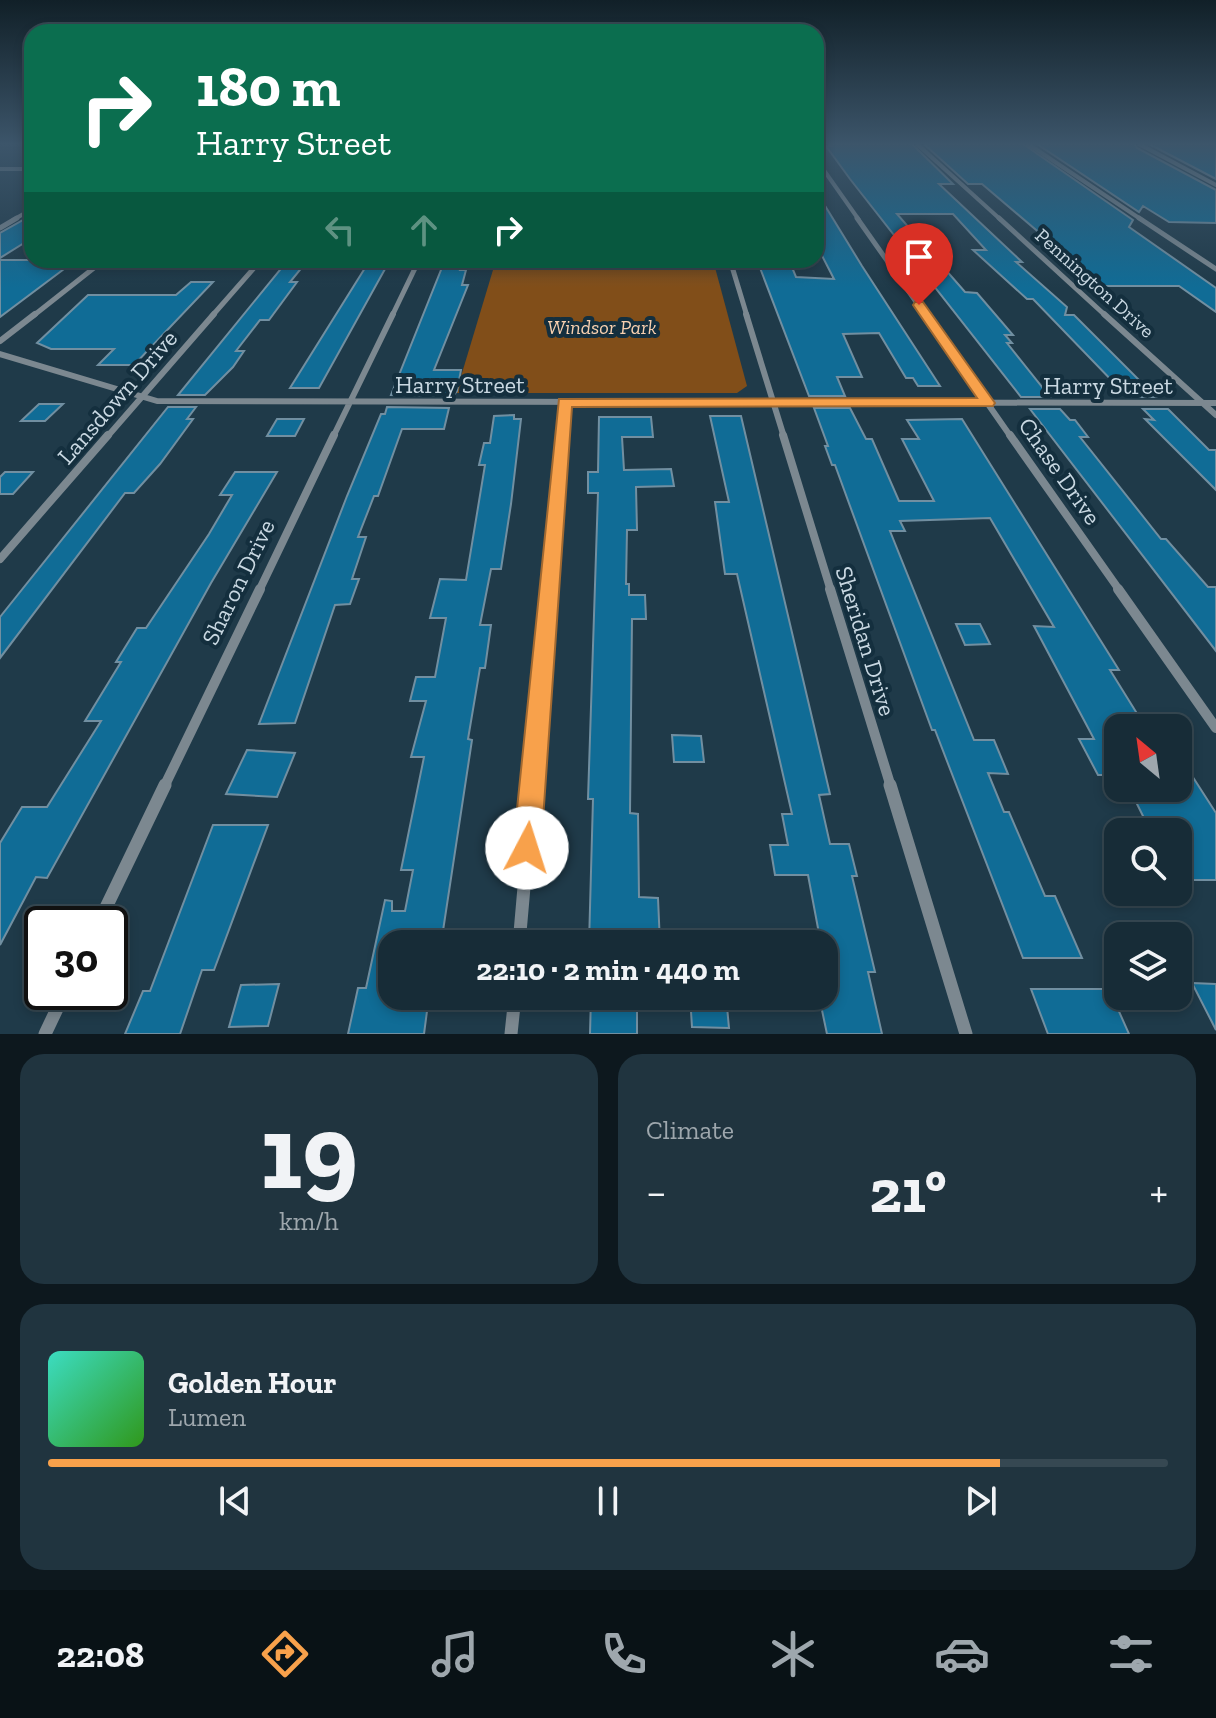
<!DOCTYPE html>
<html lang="en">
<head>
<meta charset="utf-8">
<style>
	:root { --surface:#172c37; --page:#20343f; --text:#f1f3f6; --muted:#9ea7ad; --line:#364852; --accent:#f8a14b }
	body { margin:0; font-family:"Zilla Slab",serif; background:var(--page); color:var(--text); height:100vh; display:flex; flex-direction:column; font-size:30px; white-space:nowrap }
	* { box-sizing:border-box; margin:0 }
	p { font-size:26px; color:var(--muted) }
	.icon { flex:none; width:44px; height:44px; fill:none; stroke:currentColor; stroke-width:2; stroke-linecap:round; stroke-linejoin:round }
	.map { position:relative; height:1034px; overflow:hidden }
	.panel { display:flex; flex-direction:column; gap:20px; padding:20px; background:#0d181e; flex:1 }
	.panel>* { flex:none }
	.banner { position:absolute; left:24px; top:24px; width:800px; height:244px; border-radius:24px; box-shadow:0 4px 12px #0003,0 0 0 2px var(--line); background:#0b6e4f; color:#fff; overflow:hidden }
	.needle { width:52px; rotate:331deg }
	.buttons { position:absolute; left:1104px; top:714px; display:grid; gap:16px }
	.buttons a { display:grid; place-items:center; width:88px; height:88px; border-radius:16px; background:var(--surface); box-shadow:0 4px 12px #0003,0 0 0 2px var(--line); font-size:40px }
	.speed { position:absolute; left:24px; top:906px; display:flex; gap:16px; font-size:40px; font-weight:700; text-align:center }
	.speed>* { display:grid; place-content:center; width:104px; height:104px; border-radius:50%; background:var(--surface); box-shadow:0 4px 12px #0003,0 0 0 2px var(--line); line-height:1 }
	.speed .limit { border:4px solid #111; border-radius:12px; background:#fff; color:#111 }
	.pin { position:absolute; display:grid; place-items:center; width:68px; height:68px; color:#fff; margin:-82px -34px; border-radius:50% 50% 50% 0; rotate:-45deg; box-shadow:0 0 8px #0007 }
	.pin .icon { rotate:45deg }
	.me { position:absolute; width:88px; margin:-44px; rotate:5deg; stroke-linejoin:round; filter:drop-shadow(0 0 6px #0008) }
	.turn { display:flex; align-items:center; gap:28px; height:168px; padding:0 40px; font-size:36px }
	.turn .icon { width:104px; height:104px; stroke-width:2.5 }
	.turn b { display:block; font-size:56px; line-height:68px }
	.lanes { display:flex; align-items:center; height:76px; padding:0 40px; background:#0003; justify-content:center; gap:40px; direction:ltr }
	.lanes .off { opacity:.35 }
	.big { font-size:60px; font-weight:700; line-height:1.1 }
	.panel .widget { flex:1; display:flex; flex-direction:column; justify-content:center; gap:12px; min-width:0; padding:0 28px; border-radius:24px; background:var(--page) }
	.panel .dial { align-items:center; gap:0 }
	.dial b { font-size:104px; line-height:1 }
	.song { display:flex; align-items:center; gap:24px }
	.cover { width:96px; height:96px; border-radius:12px; background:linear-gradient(135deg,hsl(170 70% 55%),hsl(110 70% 35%)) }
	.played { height:8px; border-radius:4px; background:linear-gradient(90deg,var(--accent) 85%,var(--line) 85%) }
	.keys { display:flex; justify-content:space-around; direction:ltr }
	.heat { display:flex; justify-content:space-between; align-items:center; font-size:44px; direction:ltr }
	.panel .tiles { flex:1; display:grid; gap:20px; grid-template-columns:1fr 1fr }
	.widget:last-child { grid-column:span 2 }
	.trip { position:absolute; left:378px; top:930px; width:460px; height:80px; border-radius:24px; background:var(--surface); box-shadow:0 4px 12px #0003,0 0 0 2px var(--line); font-weight:700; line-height:80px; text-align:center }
	.dock { display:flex; height:128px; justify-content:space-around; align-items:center; background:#091216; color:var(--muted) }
	.dock .icon { width:56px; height:56px }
	.dock .on { color:var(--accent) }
	.dock b { font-size:36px; color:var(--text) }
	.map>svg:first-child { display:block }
</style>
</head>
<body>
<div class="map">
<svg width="1216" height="1034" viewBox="0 0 1216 1034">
	<rect width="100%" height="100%" fill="#1f3a49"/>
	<path fill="#814e19" d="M496,260H713L747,386L737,393H456Z"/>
	<path fill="#106c96" stroke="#718fa1" stroke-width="2" d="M829,144H912L953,184H939L1022,262H1016L1067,307L1065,315H1074L1156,397H1132L1117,386L1033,299H1027L973,250H986L953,214H897L965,292L977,293L1013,335H1005L1012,343H1007L1050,397H1021L850,179L826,146H831Z
		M924,144H1023L1133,220L1129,227L1216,288V312L1179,286H1102L982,184H968Z
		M1037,144H1134L1137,148L1216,190V223L1169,222L1143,206L1139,212Z
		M1149,144H1216V179Z
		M816,191L862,266L940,386H918L913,378H906L879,333L843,334L862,377H837L845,396H809L757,260H789L796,277L834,279L816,244V238H822L816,226Z
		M32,215V238L0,258V233Z
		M0,260H76L0,317Z
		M288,260H308L290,282H297L269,320H260L236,351H244L233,367L205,395H178Z
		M370,260H390L319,388H290Z
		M445,260H463L460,270H466L462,285H468L434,370H461L457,391L453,396L391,395Z
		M191,282H213L134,365H98L114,349H51L37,343L88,295H176Z
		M39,404H63L45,421H21Z
		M168,407H196L187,419H193L160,464L134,493H125L0,658V617Z
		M387,407L449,408L444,429H402L378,496H374L358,537H366L352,579H359L350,604L335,605L295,723L259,724L347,496L381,414H385Z
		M814,408H850L866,439H872L899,501H934L902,439H919L907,420L962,419L1119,670H1110L1146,728H1118V775H1098L1079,739H1094L1034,626L1054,627L990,518L900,521L905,531H890L974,740H994L1008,774L988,773L1004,812H1009L1045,896H1055L1082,958H1023L935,730H932L835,465H832L825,446H828Z
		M1030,409H1060L1070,420H1075L1088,437H1080L1161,539H1166L1208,587H1216V651Z
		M1143,409H1168L1209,450H1216V490L1145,419L1154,420Z
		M514,415V419H521L511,504L501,569H491L480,625H491L485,668H480L468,739L472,740L441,944H392V996H429L424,1034H348L358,988H366L385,900L392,901V911H405L413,870H401L424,757H411L426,701H410L416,677H435L446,618H430L440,579L466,580L485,465H479L484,443H490L494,416Z
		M710,416H741L830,794L819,795L830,844H849L857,876H852L875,972H868L882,1034H827L819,996H824V988H829L824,944H821L808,875H775L770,845H788L782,814H792L737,574H725L715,502H729Z
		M599,417H651L653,437H622L624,470L671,469L674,486L636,487L637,530H627L626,584H629V595H645L646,619H632L630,813L638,814L639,897L658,898L660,944H589L593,799H588L598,493H588V472H598Z
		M277,419H304L295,436H267Z
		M5,472H33L13,494H0V477Z
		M235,472H277L211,583L47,878L36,877L0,945V843L22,807H47L101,721H85L121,662H116L137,628H146L209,534L232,495H220Z
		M956,624H980L990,644L965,645Z
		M672,735L701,736L704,762H674Z
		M247,750L295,753L277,797L226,794Z
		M1178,754L1216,813V880H1178V832H1151L1129,788H1178Z
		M213,825H268L214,970H202L180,1034H125L143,991H150Z
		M1192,983L1216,984V1030Z
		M279,984L268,1026L229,1027L241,985Z
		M1031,989H1109L1129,1034H1048Z
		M591,996H637V1034H590Z
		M690,996H726L729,1028L692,1027Z"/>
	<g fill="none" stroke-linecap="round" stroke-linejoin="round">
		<path stroke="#7c8890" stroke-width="4" d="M917,144L1001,220
			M1028,144L1142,220
			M1139,144L1216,185
			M816,159L859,220
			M0,169H32
			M13,220L32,209"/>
		<path stroke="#7c8890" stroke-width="5" d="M857,218L926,316
			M999,218L1106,316
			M1139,218L1216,269
			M0,228L17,218
			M730,260L747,316
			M33,316L104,260
			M212,316L261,260
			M392,316L419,260"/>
		<path stroke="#7c8890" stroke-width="6" d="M746,314L784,437
			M925,314L1011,437
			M1104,314L1216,415
			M0,341L35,314
			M0,354L157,401L1216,403
			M107,437L214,314
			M333,437L393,314
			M562,437L565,402"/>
		<path stroke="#7c8890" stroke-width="8" d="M783,435L831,591
			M1010,435L1120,591
			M0,559L108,435
			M259,591L334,435
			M549,591L562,435"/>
		<path stroke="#7c8890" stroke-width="10" d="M830,589L891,787
			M1118,589L1216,728
			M164,787L260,589
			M532,787L549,589"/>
		<path stroke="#7c8890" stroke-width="13" d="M890,785L966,1034
			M98,924L165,785
			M519,944L533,785
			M45,1034L65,992
			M511,1034L515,996"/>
	</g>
	<linearGradient id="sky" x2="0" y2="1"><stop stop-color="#112028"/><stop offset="0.5" stop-color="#3c556a"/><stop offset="1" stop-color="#3c556a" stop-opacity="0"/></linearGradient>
	<rect width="1216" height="288" fill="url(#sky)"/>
	<path fill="#f8a14b" stroke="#a16931" stroke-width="2" d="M915,302H923L995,403L993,406L572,407L541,848L537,858L527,862L517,858L513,848L559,399L977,398L913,305Z"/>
	<g text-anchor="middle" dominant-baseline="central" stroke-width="8" stroke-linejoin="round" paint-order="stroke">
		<g font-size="20" fill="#c9d8e2" stroke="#142f3e">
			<text transform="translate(1095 283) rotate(42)">Pennington Drive</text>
		</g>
		<g font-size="20" font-style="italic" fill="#f9d1b0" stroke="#142f3e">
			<text x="602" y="327">Windsor Park</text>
		</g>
		<g font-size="24" fill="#c9d8e2" stroke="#142f3e">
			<text x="460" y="384">Harry Street</text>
			<text x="1108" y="385">Harry Street</text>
			<text transform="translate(117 397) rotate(-49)">Lansdown Drive</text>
			<text transform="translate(1060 471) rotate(55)">Chase Drive</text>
			<text transform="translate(238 582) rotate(-64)">Sharon Drive</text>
			<text transform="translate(866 641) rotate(73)">Sheridan Drive</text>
		</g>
	</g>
</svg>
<div class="buttons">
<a><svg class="needle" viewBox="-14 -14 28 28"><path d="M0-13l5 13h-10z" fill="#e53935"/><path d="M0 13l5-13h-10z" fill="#9ea7ad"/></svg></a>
<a><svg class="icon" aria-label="search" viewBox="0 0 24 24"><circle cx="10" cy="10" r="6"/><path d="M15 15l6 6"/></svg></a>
<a><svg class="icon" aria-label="layers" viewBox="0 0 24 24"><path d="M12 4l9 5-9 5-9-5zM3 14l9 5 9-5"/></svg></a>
</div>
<div class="speed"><div class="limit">30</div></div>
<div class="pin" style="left:919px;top:305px;background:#d93025"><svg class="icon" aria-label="arrive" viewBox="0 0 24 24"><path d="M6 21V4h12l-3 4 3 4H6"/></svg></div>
<svg class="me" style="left:527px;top:848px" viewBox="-20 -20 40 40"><circle r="19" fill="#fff"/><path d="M0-13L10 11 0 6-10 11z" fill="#f8a14b"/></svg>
<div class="trip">22:10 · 2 min · 440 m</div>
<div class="banner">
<div class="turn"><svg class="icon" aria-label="right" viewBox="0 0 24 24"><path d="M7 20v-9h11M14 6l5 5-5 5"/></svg><div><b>180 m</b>Harry Street</div></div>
<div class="lanes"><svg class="icon off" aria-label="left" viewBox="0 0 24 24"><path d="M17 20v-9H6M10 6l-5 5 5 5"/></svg><svg class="icon off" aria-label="ahead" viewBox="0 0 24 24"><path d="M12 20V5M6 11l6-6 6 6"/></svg><svg class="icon" aria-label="right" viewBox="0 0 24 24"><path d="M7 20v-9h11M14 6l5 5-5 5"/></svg></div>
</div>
</div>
<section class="panel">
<div class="tiles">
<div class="widget dial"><b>19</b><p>km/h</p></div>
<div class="widget"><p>Climate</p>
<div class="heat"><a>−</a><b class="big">21°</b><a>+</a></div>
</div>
<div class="widget">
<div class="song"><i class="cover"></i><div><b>Golden Hour</b><p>Lumen</p></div></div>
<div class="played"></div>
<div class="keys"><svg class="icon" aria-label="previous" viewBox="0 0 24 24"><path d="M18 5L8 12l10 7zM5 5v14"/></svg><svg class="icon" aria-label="pause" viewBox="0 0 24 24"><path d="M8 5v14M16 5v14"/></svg><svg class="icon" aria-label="next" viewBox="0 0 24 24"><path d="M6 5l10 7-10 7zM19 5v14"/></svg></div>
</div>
</div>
</section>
<nav class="dock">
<b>22:08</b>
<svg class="icon on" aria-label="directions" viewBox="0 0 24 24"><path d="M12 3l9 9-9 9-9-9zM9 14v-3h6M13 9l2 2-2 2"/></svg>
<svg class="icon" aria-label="music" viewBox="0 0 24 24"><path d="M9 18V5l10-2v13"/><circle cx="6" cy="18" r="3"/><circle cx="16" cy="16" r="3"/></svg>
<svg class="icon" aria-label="phone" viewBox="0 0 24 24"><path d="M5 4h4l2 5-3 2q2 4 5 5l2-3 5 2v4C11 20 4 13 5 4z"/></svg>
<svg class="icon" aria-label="climate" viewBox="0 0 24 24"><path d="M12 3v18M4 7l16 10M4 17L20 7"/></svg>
<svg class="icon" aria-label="car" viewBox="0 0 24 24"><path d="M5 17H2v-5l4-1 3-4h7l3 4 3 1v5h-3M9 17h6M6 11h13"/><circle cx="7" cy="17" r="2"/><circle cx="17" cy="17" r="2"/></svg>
<svg class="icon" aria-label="filters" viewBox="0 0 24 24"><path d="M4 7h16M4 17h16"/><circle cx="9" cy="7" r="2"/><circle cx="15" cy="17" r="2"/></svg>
</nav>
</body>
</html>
